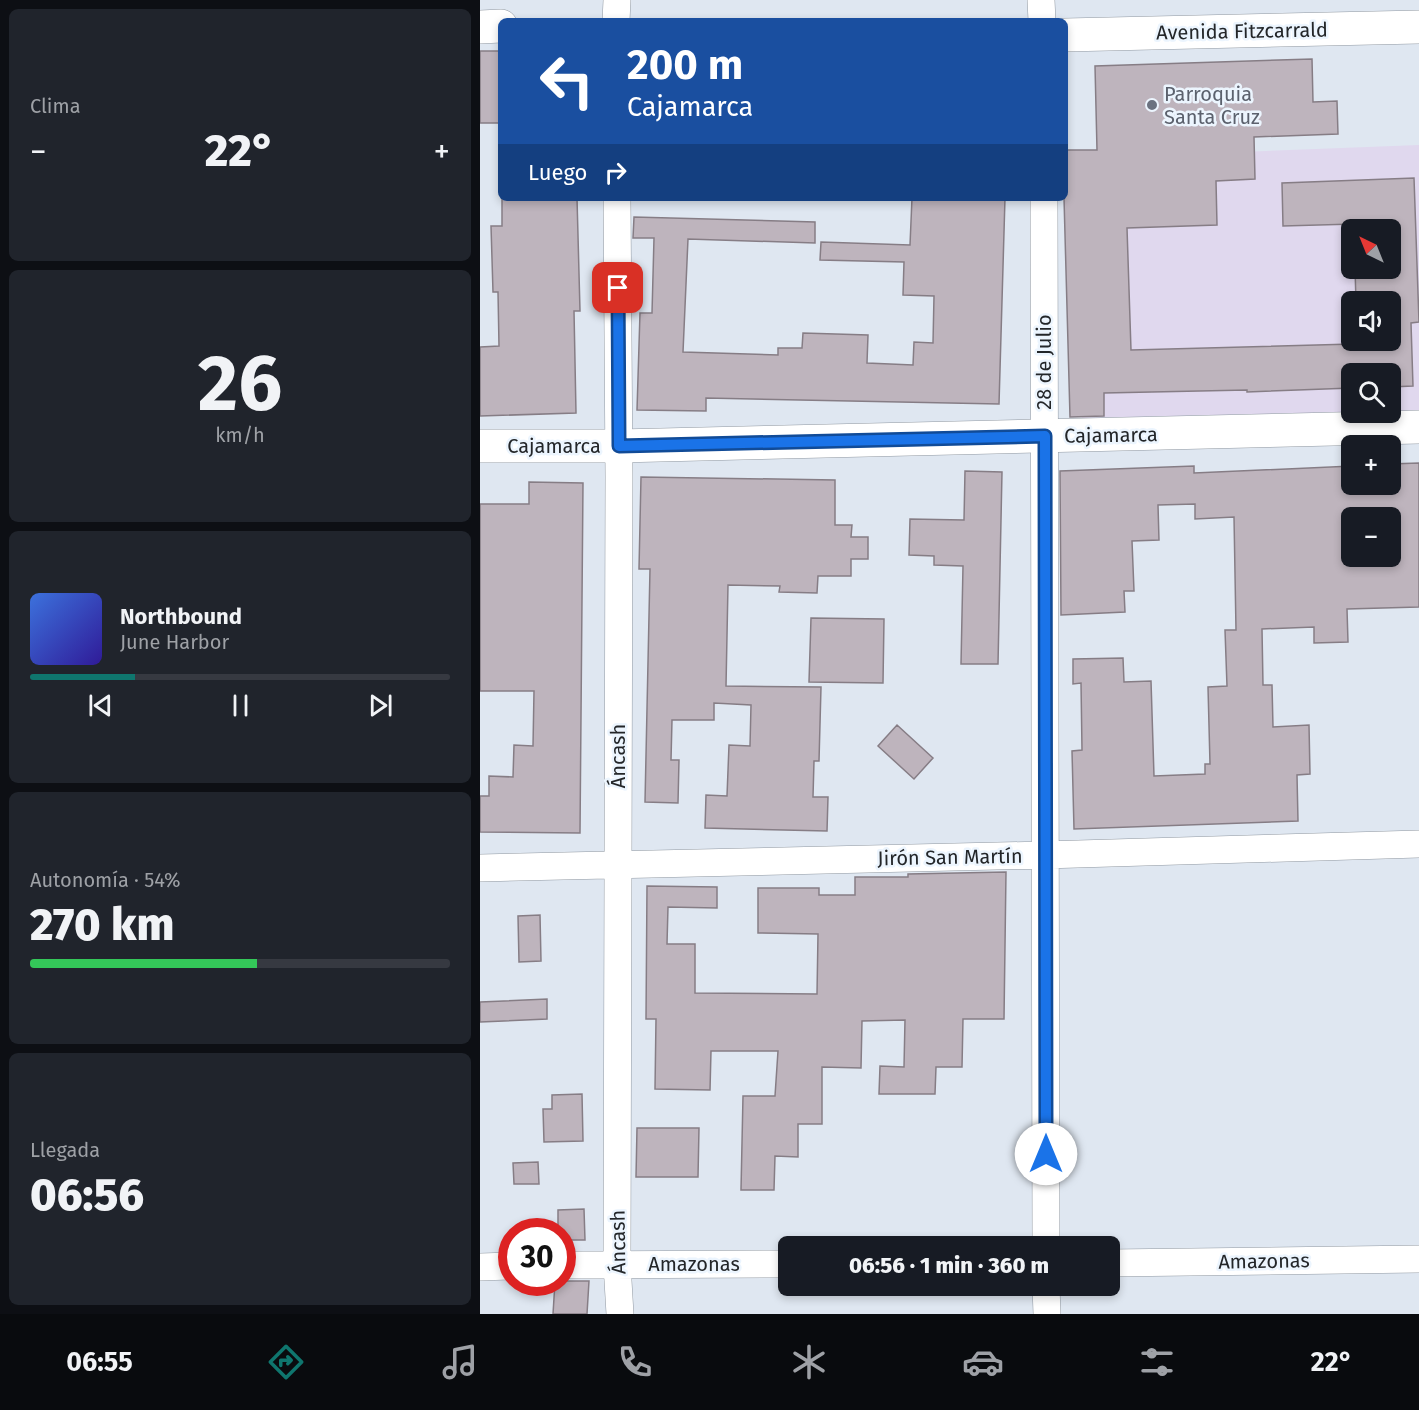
<!DOCTYPE html>
<html lang="es">
<head>
<meta charset="utf-8">
<style>
	:root { --surface:#171b24; --page:#20242c; --text:#f1f3f6; --muted:#9ea1a6; --line:#363941; --accent:#0f766e }
	body { margin:0; font-family:"Fira Sans",sans-serif; background:var(--page); color:var(--text); height:100vh; display:flex; flex-direction:column; font-size:22px; white-space:nowrap }
	* { box-sizing:border-box; margin:0 }
	p { font-size:20px; color:var(--muted) }
	.icon { flex:none; width:33px; height:33px; fill:none; stroke:currentColor; stroke-width:2; stroke-linecap:round; stroke-linejoin:round }
	.map { position:relative; flex:1; overflow:hidden }
	.sheet { display:flex; flex-direction:column; gap:9px; padding:9px; background:#0d0f14; width:480px }
	.sheet>* { flex:none }
	.top-card { position:absolute; left:18px; top:18px; width:570px; height:183px; border-radius:9px; box-shadow:0 3px 9px #0003; background:#1a4fa0; color:#fff; overflow:hidden }
	.needle { width:39px; rotate:317deg }
	.controls { position:absolute; left:861px; top:219px; display:grid; gap:12px }
	.controls a { display:grid; place-items:center; width:60px; height:60px; border-radius:9px; background:var(--surface); box-shadow:0 3px 9px #0003; font-size:30px }
	.speed { position:absolute; left:18px; top:1218px; display:flex; gap:12px; font-size:30px; font-weight:700; text-align:center }
	.speed>* { display:grid; place-content:center; width:78px; height:78px; border-radius:50%; background:var(--surface); box-shadow:0 3px 9px #0003; line-height:1 }
	.speed .limit { border:9px solid #d22; background:#fff; color:#111 }
	.pin { position:absolute; display:grid; place-items:center; width:51px; height:51px; color:#fff; margin:-26px; border-radius:12px; box-shadow:0 3px 9px #0006 }
	.me { position:absolute; width:66px; margin:-33px; rotate:0deg; stroke-linejoin:round; filter:drop-shadow(0 0 4px #0008) }
	.turn { display:flex; align-items:center; gap:21px; height:126px; padding:0 30px; font-size:27px }
	.turn .icon { width:78px; height:78px; stroke-width:2.5 }
	.turn b { display:block; font-size:42px; line-height:51px }
	.then { display:flex; align-items:center; height:57px; padding:0 30px; background:#0003; gap:12px; font-size:22px }
	.big { font-size:45px; font-weight:800; line-height:1.1 }
	.sheet .tile { flex:1; display:flex; flex-direction:column; justify-content:center; gap:9px; min-width:0; padding:0 21px; border-radius:9px; background:var(--page) }
	.sheet .dial { align-items:center; gap:0 }
	.dial b { font-size:78px; line-height:1 }
	.song { display:flex; align-items:center; gap:18px }
	.cover { width:72px; height:72px; border-radius:9px; background:linear-gradient(135deg,hsl(220 70% 55%),hsl(250 70% 35%)) }
	.played { height:6px; border-radius:3px; background:linear-gradient(90deg,var(--accent) 25%,var(--line) 25%) }
	.keys { display:flex; justify-content:space-around; direction:ltr }
	.heat { display:flex; justify-content:space-between; align-items:center; font-size:33px; direction:ltr }
	.charge { height:9px; border-radius:4px; background:linear-gradient(90deg,#34c759 54%,var(--line) 0) }
	.trip { position:absolute; left:298px; top:1236px; width:342px; height:60px; border-radius:9px; background:var(--surface); box-shadow:0 3px 9px #0003; font-weight:800; line-height:60px; text-align:center }
	.dock { display:flex; height:96px; justify-content:space-around; align-items:center; background:#090b0e; color:var(--muted) }
	.dock .icon { width:42px; height:42px }
	.dock .selected { color:var(--accent) }
	.dock b { font-size:27px; color:var(--text) }
	main { display:flex; flex:1; min-height:0 }
	.map>svg:first-child { display:block }
</style>
</head>
<body>
<main>
<section class="sheet">
<div class="tile"><p>Clima</p>
<div class="heat"><a>−</a><b class="big">22°</b><a>+</a></div>
</div>
<div class="tile dial"><b>26</b><p>km/h</p></div>
<div class="tile">
<div class="song"><i class="cover"></i><div><b>Northbound</b><p>June Harbor</p></div></div>
<div class="played"></div>
<div class="keys"><svg class="icon" aria-label="previous" viewBox="0 0 24 24"><path d="M18 5L8 12l10 7zM5 5v14"/></svg><svg class="icon" aria-label="pause" viewBox="0 0 24 24"><path d="M8 5v14M16 5v14"/></svg><svg class="icon" aria-label="next" viewBox="0 0 24 24"><path d="M6 5l10 7-10 7zM19 5v14"/></svg></div>
</div>
<div class="tile"><p>Autonomía · 54%</p><b class="big">270 km</b><div class="charge"></div></div>
<div class="tile"><p>Llegada</p><b class="big">06:56</b></div>
</section>
<div class="map">
<svg width="939" height="1314" viewBox="0 0 939 1314">
	<rect width="100%" height="100%" fill="#dfe7f1"/>
	<path fill="#e0d8ee" fill-rule="evenodd" d="M939,145V411H911L910,374H872L871,412L602,418L603,158ZM872,230H910V268H872ZM872,302H910V340H872Z"/>
	<path fill="#beb4bd" stroke="#867d85" stroke-width="1.5" fill-rule="evenodd" d="M0,51H21V123H0Z
		M832,59L833,102L857,101L858,134L774,137L775,179L736,181L737,225L647,228L651,350L910,343V302H876L875,268H910V230H874V224L803,226L802,183L934,178L939,322L931,323L933,386L910,387V374H872V388L767,392V390L624,393V416L590,417L584,198L585,150H617L615,66Z
		M22,198H97L100,311H94L96,413L0,416V347L19,346L18,292H13L11,226H22Z
		M432,198H525L519,404L226,398V411L157,410L160,313H172L174,238H153L154,217L335,222V243L208,239L203,352L298,355V348H322L323,333L388,335L387,363L433,365L434,342L453,343L454,296L423,295L424,262L340,260L341,242L430,245Z
		M939,463V607L867,609L868,642L834,643V627L782,629L783,685H792L793,727L829,725L830,774L817,775L818,821L594,829L592,751L602,750L601,683L593,684V659L643,658L644,682L671,681L674,776L725,774V764H730L728,687L747,686L745,630H756L754,517L715,519V504L678,505L679,540L652,541L654,591H644L645,612L581,615L580,471L714,466V473L872,466V484H910V464ZM872,518H910V556H872Z
		M485,471L522,472L518,664H481L483,566L454,565V556L429,555L430,519L484,520Z
		M161,477L355,480V525H372L371,537H388V559H371V576H338L337,593L299,592L300,586L248,585L246,686L341,687L339,761H334L333,797H348L347,831L225,828L226,795L247,796L249,745L270,746L271,705L234,703V720H192L191,760H199L198,803L165,802L170,569H159Z
		M49,482L103,483L100,833L0,832V796H9V776L33,777L34,745L53,746L54,691H0V504H49Z
		M331,618L404,619L403,683L329,682Z
		M417,725L453,758L434,779L398,746Z
		M526,872L524,1019H483L482,1067H456L455,1094H399L400,1066L424,1067L425,1020L382,1021L381,1068L342,1067V1124H318V1157L295,1156L294,1190H261L263,1096H295L298,1051H231L230,1090L175,1089L176,1019H166L167,886L237,887V908L188,907L187,944H215V993L337,994L338,934L278,933V888H339V895H375V877H428V874Z
		M60,915L61,961L39,962L38,916Z
		M67,999V1019L0,1022V1002Z
		M102,1094L103,1141L64,1142L63,1109H72V1095Z
		M157,1128H219L218,1177H156Z
		M58,1162L59,1184H34L33,1163Z
		M104,1209L105,1240H82V1232H78V1210Z
		M82,1281H109L107,1314H73L75,1282H82Z"/>
	<g fill="none" stroke-linecap="round" stroke-linejoin="round">
		<defs>
			<path id="minor" d="M561,0L562,21
				M136,21L137,0
				M137,198L139,476L137,1264L140,1314
				M564,198L566,1246
				M0,868L564,855L939,844
				M630,1263L939,1259
				M82,1265L309,1264
				M0,1267L32,1266
				M566,1286L567,1314"/>
			<path id="tertiary" d="M0,27L21,26
				M585,35L939,27
				M0,446H139L939,427"/>
		</defs>
		<use href="#minor" stroke="#9199a2" stroke-width="28"/>
		<use href="#tertiary" stroke="#9199a2" stroke-width="34"/>
		<use href="#minor" stroke="#fff" stroke-width="27"/>
		<use href="#tertiary" stroke="#fff" stroke-width="33"/>
	</g>
	<g fill="none" stroke-linecap="round" stroke-linejoin="round">
		<defs>
			<path id="route" d="M138,288L139,446L565,436L566,1154"/>
		</defs>
		<use href="#route" stroke="#114b97" stroke-width="15"/>
		<use href="#route" stroke="#1a73e8" stroke-width="10"/>
	</g>
	<circle fill="#6b7280" stroke="#ecf5fe" stroke-width="2" cx="672" cy="105" r="6"/>
	<g text-anchor="middle" dominant-baseline="central" stroke-width="5" stroke-linejoin="round" paint-order="stroke">
		<g font-size="20" fill="#232629" stroke="#ecf5fe">
			<text transform="translate(762 31) rotate(-1)">Avenida Fitzcarrald</text>
			<text transform="translate(564 362) rotate(-90)">28 de Julio</text>
			<text transform="translate(631 435) rotate(-1)">Cajamarca</text>
			<text x="74" y="446">Cajamarca</text>
			<text transform="translate(138 756) rotate(-90)">Áncash</text>
			<text transform="translate(470 857) rotate(-1)">Jirón San Martín</text>
			<text transform="translate(138 1242) rotate(-91)">Áncash</text>
			<text transform="translate(784 1261) rotate(-1)">Amazonas</text>
			<text x="214" y="1264">Amazonas</text>
		</g>
		<g font-size="20" fill="#5b616d" stroke="#ecf5fe" text-anchor="start">
			<text x="684" y="94">Parroquia<tspan x="684" dy="23">Santa Cruz</tspan></text>
		</g>
	</g>
</svg>
<div class="controls">
<a><svg class="needle" viewBox="-14 -14 28 28"><path d="M0-13l5 13h-10z" fill="#e53935"/><path d="M0 13l5-13h-10z" fill="#9ea1a6"/></svg></a>
<a><svg class="icon" aria-label="sound" viewBox="0 0 24 24"><path d="M4 9h4l5-4v14l-5-4H4zM17 9q2 3 0 6"/></svg></a>
<a><svg class="icon" aria-label="search" viewBox="0 0 24 24"><circle cx="10" cy="10" r="6"/><path d="M15 15l6 6"/></svg></a>
<a>+</a>
<a>−</a>
</div>
<div class="speed"><div class="limit">30</div></div>
<div class="pin" style="left:138px;top:288px;background:#d93025"><svg class="icon" aria-label="arrive" viewBox="0 0 24 24"><path d="M6 21V4h12l-3 4 3 4H6"/></svg></div>
<svg class="me" style="left:566px;top:1154px" viewBox="-20 -20 40 40"><circle r="19" fill="#fff"/><path d="M0-13L10 11 0 6-10 11z" fill="#1a73e8"/></svg>
<div class="trip">06:56 · 1 min · 360 m</div>
<div class="top-card">
<div class="turn"><svg class="icon" aria-label="left" viewBox="0 0 24 24"><path d="M17 20v-9H6M10 6l-5 5 5 5"/></svg><div><b>200 m</b>Cajamarca</div></div>
<div class="then">Luego<svg class="icon" aria-label="right" viewBox="0 0 24 24"><path d="M7 20v-9h11M14 6l5 5-5 5"/></svg></div>
</div>
</div>
</main>
<nav class="dock">
<b>06:55</b>
<svg class="icon selected" aria-label="directions" viewBox="0 0 24 24"><path d="M12 3l9 9-9 9-9-9zM9 14v-3h6M13 9l2 2-2 2"/></svg>
<svg class="icon" aria-label="music" viewBox="0 0 24 24"><path d="M9 18V5l10-2v13"/><circle cx="6" cy="18" r="3"/><circle cx="16" cy="16" r="3"/></svg>
<svg class="icon" aria-label="phone" viewBox="0 0 24 24"><path d="M5 4h4l2 5-3 2q2 4 5 5l2-3 5 2v4C11 20 4 13 5 4z"/></svg>
<svg class="icon" aria-label="climate" viewBox="0 0 24 24"><path d="M12 3v18M4 7l16 10M4 17L20 7"/></svg>
<svg class="icon" aria-label="car" viewBox="0 0 24 24"><path d="M5 17H2v-5l4-1 3-4h7l3 4 3 1v5h-3M9 17h6M6 11h13"/><circle cx="7" cy="17" r="2"/><circle cx="17" cy="17" r="2"/></svg>
<svg class="icon" aria-label="filters" viewBox="0 0 24 24"><path d="M4 7h16M4 17h16"/><circle cx="9" cy="7" r="2"/><circle cx="15" cy="17" r="2"/></svg>
<b>22°</b>
</nav>
</body>
</html>
